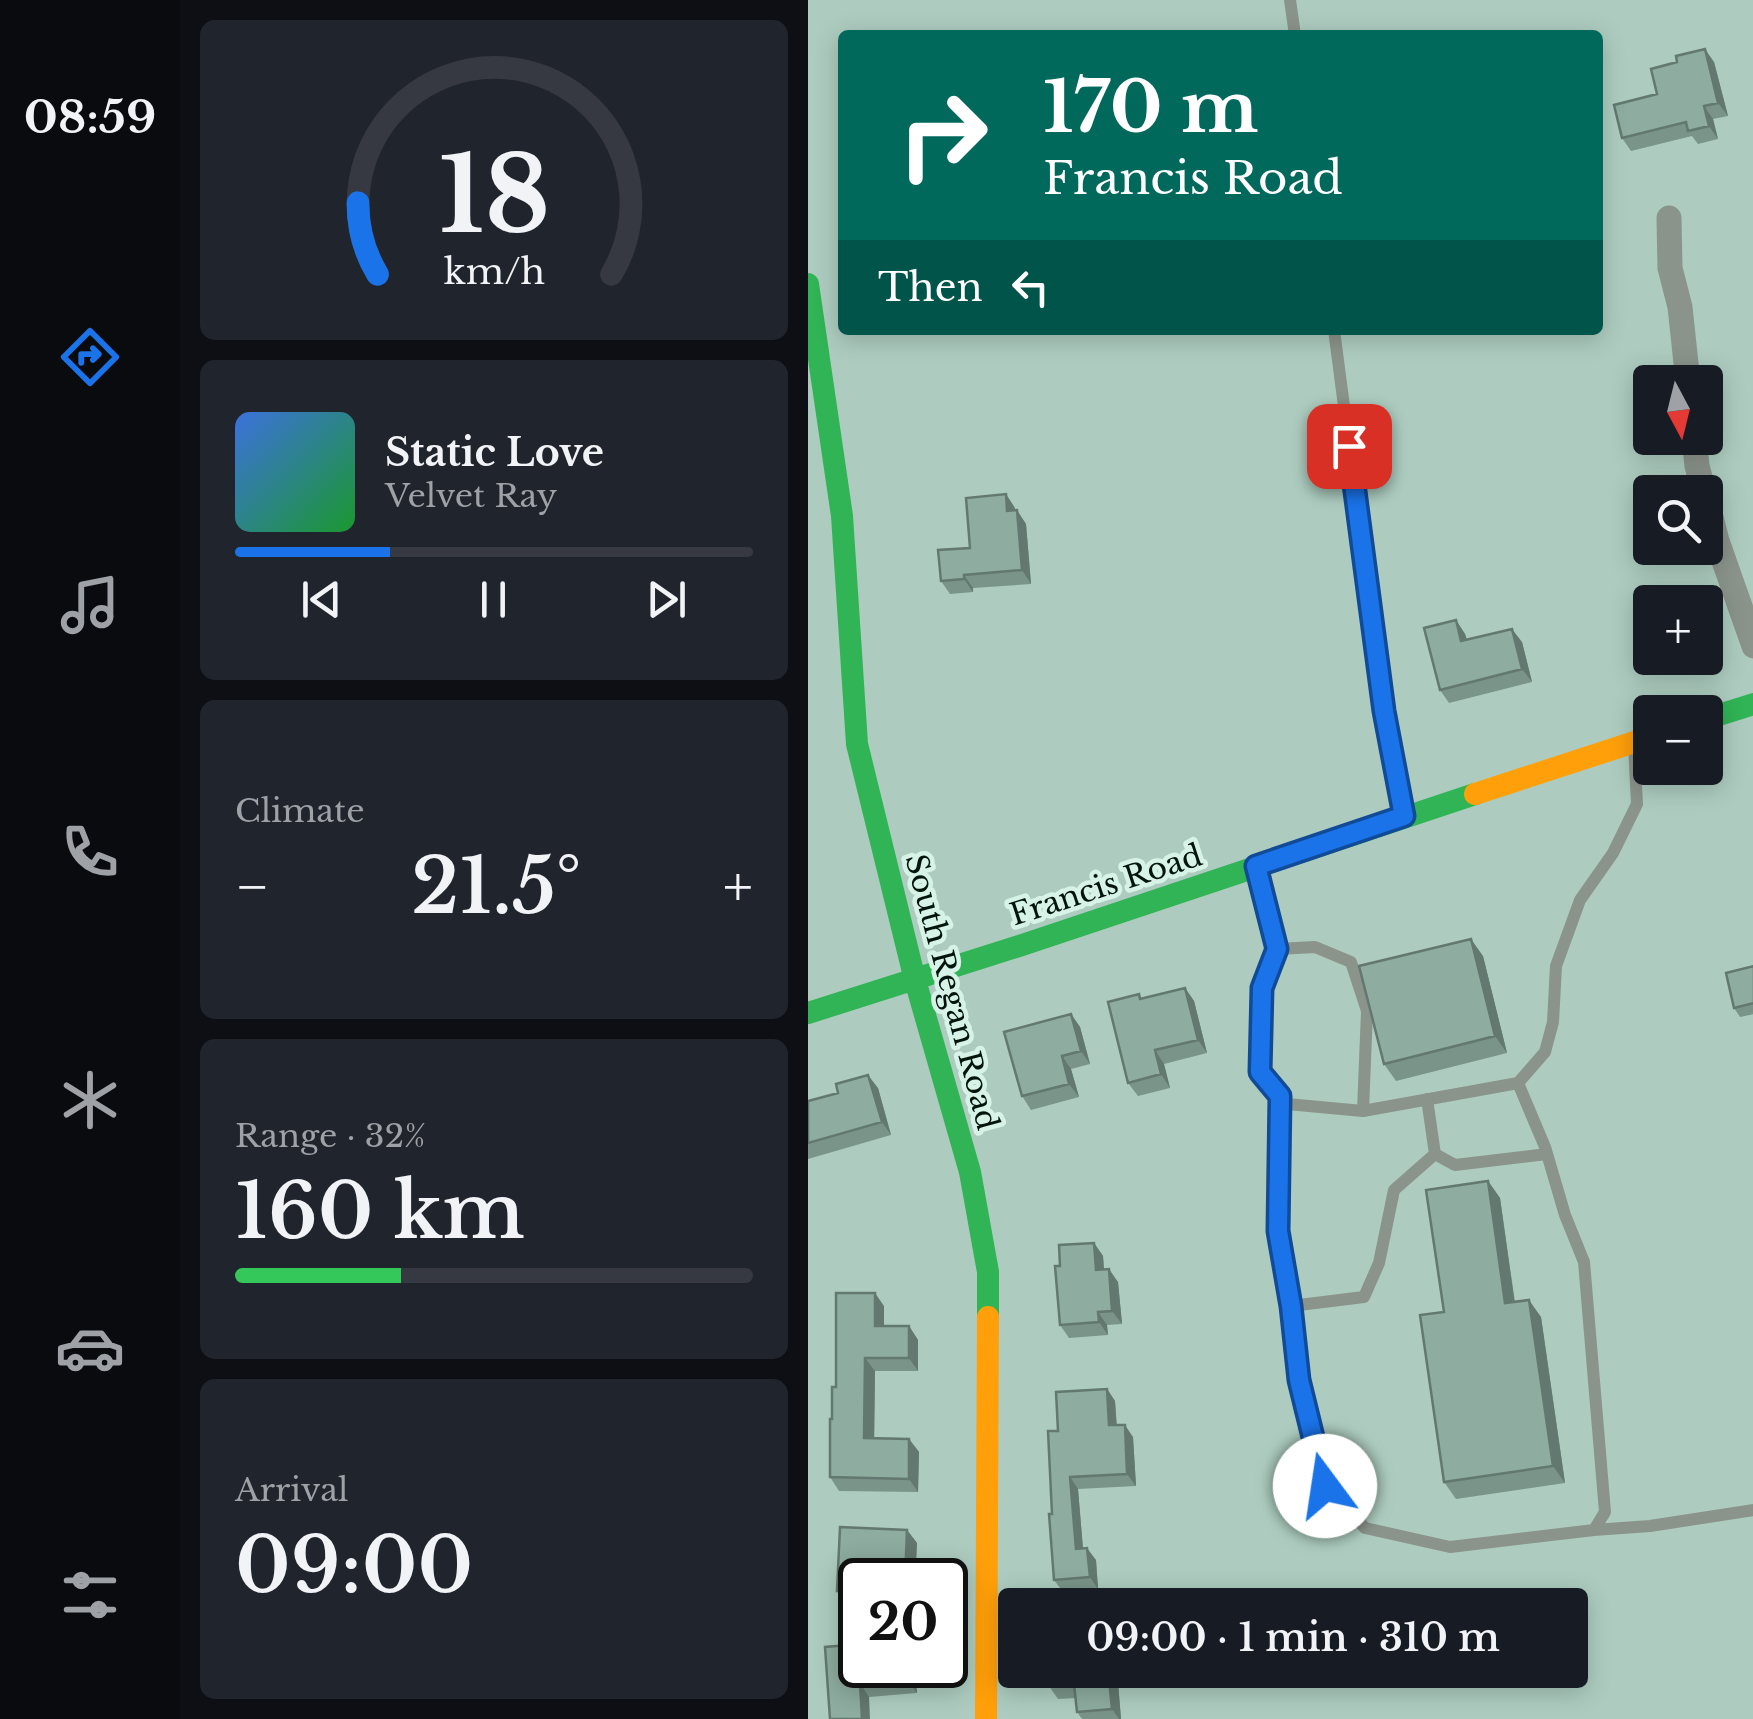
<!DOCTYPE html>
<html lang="en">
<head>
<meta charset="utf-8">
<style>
	:root { --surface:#171b24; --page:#20242c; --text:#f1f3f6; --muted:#9ea1a6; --line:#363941; --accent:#1a73e8 }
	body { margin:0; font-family:"Libre Baskerville",serif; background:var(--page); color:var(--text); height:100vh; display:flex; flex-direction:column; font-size:38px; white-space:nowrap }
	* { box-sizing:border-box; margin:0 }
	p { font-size:32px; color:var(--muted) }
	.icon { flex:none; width:55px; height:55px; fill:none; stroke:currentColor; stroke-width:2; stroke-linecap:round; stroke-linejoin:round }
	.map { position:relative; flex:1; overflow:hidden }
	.panel { display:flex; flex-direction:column; gap:20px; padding:20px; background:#0d0f14; width:628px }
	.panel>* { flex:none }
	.banner { position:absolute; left:30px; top:30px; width:765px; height:305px; border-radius:10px; box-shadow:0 5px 25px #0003; background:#00695c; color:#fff; overflow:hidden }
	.needle { width:65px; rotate:173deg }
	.tools { position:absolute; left:825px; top:365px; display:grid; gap:20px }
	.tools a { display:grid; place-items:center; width:90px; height:90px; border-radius:10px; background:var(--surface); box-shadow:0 5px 25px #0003; font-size:50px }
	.speed { position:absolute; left:30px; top:1558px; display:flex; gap:20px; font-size:50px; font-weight:700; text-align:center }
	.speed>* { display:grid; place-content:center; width:130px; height:130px; border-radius:50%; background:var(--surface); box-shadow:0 5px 25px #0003; line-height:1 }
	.speed .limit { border:5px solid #111; border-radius:15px; background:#fff; color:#111 }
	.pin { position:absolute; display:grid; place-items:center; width:85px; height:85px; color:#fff; margin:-42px; border-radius:20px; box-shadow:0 5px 15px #0006 }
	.me { position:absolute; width:110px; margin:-55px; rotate:346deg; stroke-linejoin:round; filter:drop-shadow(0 0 8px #0008) }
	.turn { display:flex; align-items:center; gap:35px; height:210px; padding:0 40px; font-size:45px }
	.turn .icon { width:130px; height:130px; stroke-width:2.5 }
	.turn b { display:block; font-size:70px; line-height:85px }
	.then { display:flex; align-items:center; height:95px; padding:0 40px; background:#0003; gap:20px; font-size:38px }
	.big { font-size:75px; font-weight:600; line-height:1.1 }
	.panel .widget { flex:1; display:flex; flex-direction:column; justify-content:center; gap:15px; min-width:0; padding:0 35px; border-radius:15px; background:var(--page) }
	.panel .dial { align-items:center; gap:0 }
	.dial svg { height:260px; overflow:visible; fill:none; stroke:var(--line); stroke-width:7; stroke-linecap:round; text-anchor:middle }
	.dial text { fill:var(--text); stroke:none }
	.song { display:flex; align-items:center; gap:30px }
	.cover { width:120px; height:120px; border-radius:15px; background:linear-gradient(135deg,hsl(220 70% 55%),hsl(130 70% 35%)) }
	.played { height:10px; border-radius:5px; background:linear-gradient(90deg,var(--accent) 30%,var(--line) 30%) }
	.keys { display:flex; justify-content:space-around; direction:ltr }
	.heat { display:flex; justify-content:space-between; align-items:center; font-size:55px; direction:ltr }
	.charge { height:15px; border-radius:8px; background:linear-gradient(90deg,#34c759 32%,var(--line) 0) }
	.trip { position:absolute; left:190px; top:1588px; width:590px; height:100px; border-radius:10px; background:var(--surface); box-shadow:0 5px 25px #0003; font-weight:600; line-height:100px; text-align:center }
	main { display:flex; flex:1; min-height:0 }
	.dock { display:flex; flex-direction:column; width:180px; justify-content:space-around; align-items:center; background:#090b0e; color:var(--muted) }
	.dock .icon { width:70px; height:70px }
	.dock .selected { color:var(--accent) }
	.dock b { font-size:45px; color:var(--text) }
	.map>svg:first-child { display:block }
</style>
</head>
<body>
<main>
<nav class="dock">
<b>08:59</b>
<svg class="icon selected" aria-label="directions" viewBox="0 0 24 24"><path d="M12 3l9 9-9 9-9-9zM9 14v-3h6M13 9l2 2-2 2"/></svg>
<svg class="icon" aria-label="music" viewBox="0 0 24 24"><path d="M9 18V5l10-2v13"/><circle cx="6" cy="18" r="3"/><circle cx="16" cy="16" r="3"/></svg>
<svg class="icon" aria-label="phone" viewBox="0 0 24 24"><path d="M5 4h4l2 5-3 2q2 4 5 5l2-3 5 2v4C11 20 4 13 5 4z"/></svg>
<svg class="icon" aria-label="climate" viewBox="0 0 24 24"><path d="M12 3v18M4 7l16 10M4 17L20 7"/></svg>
<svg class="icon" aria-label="car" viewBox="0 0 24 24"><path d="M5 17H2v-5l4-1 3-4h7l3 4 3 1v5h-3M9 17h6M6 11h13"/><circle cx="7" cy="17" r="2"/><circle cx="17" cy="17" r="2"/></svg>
<svg class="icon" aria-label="filters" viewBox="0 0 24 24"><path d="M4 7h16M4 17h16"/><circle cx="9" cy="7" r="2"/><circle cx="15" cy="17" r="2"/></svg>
</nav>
<section class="panel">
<div class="widget dial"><svg viewBox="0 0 100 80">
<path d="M14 69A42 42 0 1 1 86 69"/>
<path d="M14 69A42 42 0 0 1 8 47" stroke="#1a73e8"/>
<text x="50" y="56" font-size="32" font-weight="700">18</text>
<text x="50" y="72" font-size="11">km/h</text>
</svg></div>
<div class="widget">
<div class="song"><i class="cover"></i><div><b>Static Love</b><p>Velvet Ray</p></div></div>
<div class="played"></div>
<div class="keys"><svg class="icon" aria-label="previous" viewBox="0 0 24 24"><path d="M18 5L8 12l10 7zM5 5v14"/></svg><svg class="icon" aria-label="pause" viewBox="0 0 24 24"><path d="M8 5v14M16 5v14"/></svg><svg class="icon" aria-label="next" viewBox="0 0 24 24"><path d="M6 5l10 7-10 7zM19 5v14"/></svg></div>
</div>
<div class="widget"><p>Climate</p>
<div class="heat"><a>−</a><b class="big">21.5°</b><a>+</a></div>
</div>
<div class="widget"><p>Range · 32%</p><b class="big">160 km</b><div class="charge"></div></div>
<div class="widget"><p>Arrival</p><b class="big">09:00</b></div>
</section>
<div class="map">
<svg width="946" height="1719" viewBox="0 0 946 1719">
	<rect width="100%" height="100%" fill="#adccbf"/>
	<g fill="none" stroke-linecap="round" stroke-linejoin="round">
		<path stroke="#8b948b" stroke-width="12" d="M482,0L487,35
			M526,330L576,711L596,816
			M448,867L469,949L454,988L452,1072L479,1104L555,1111L710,1083L737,1052L745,1022L748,966L772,900L805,853L829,804L826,745
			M469,949L507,947L543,962L559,1011L555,1111
			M472,1096L470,1231L483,1306L491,1380L517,1486L557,1528L642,1547L786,1530L797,1512L776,1262L757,1215L737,1147L710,1083
			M619,1099L627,1154L647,1165L739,1154
			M483,1306L556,1297L571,1263L586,1190L627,1154
			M786,1530L842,1526L946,1510"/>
		<path stroke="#8b948b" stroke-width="25" d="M861,218L862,268L872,307L880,382
			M886,438L889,466L896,492
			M898,497L909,541L946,646"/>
		<path stroke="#30b455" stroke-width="22" d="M0,284L34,516L49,744L107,980L162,1172L180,1272V1317
			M898,719L946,704
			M0,1013L211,946L667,794"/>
		<path stroke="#ff9f0a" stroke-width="22" d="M667,794L842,737
			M178,1719L180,1317"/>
	</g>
	<path fill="#7a948a" d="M906,62L920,116L905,119L910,139L890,144L884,136L823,151L814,138Z
		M207,508V510L218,524L223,584L165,588V592L142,594L133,581L162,548Z
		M648,620L657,634L659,640L714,642L724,682L641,703L632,690Z
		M675,956L699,1053L588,1081L576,1064Z
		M946,966V1014L932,1017L926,1008Z
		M377,988L386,1001L399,1053L356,1064L362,1088L330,1096L320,1083L331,994L334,999Z
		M263,1014L272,1027L282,1064L263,1069L271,1097L223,1110L214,1096Z
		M70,1088L83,1135L0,1159V1101L30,1093Z
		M680,1181L692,1198L707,1302L733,1317L757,1483L648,1499L636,1482V1312Z
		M286,1243L295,1256L296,1269L310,1282L314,1324L299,1325L300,1335L261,1338L252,1325V1266Z
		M76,1306V1326H101L110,1340V1371H67L66,1438L101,1439L111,1452L110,1492L31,1491L22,1477L24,1419L28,1387Z
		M299,1389L307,1401L309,1425L325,1437L328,1486L270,1489L275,1548L288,1560L290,1589L255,1592L246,1580L244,1514Z
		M99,1530L109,1543L107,1580H52V1605L38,1604L29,1591Z
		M52,1665H106L109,1693L61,1697L22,1719Z
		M309,1670L313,1719H274L269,1712L268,1698L250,1699L241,1686Z"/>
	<path fill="#637870" d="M897,49L906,62L920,116L910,103Z
		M896,106L905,119L910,139L901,126Z
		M198,494L207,508L208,524L199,511Z
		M209,510L218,524L223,584L214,570Z
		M156,575L165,588V592L156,579Z
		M648,620L657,634L663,654L653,641Z
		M704,629L714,642L724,682L714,669Z
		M663,939L675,956L699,1053L687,1036Z
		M377,988L386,1001L399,1053L390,1040Z
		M263,1014L272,1027L282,1064L273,1051Z
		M347,1050L356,1064L362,1088L353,1074Z
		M254,1056L263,1069L271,1097L261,1084Z
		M60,1075L70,1088L83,1135L74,1122Z
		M680,1181L692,1198L709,1320L697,1303Z
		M286,1243L295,1256L297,1283L288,1270Z
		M301,1269L310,1282L314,1324L304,1311Z
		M67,1293L76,1306V1339L67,1326Z
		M721,1300L733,1317L757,1483L745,1466Z
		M290,1312L299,1325L300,1335L291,1322Z
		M101,1326L110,1340V1371L101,1358Z
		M57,1358L67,1371L66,1452L56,1438Z
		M299,1389L307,1401L309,1438L301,1425Z
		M317,1425L325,1437L328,1486L319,1474Z
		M101,1439L111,1452L110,1492L101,1479Z
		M262,1477L270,1489L276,1561L268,1549Z
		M99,1530L109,1543L107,1580H97Z
		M279,1548L288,1560L290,1589L282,1577Z
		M98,1665H106L109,1693L99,1680Z
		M300,1670H309L313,1719H311L304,1709Z
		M52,1683L61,1697L62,1719H54Z"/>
	<path fill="#8eaca0" stroke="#637870" stroke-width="2.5" d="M897,49L910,103L896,106L901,126L880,131L878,122L814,138L806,105L849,94L843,69L869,62L868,56Z
		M198,494L199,511L209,510L214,570L156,575V579L133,581L130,550L162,548L158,498Z
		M648,620L653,641L704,629L714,669L632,690L616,628Z
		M663,939L687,1036L576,1064L551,966Z
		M946,966V1003L926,1008L918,973Z
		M377,988L390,1040L347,1050L353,1074L320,1083L300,1002L331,994L332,999Z
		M263,1014L273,1051L254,1056L261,1084L214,1096L196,1032Z
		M60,1075L74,1122L0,1143V1101L30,1093L28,1084Z
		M680,1181L697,1303L721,1300L745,1466L636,1482L612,1315L636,1312L618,1190Z
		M286,1243L288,1270L301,1269L304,1311L290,1312L291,1322L252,1325L247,1266H252L251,1245Z
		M28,1293H67V1326H101V1358H57L56,1438L101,1439V1479L22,1477V1419H24V1387H28Z
		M299,1389L301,1425H317L319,1474L262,1477L268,1549L279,1548L282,1577L246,1580L241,1514H244L240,1431H250L248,1392Z
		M32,1527L99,1530L97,1580H52V1592L29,1591Z
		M52,1644V1665H98L99,1680L52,1683L54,1719H22L17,1647Z
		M239,1670H300L304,1709L269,1712L266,1684L241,1686Z"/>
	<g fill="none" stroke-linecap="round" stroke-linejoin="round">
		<defs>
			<path id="route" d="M517,1486L491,1380L483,1306L470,1231L472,1096L452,1072L454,988L469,949L448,866L596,816L576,711L541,446"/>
		</defs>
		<use href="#route" stroke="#114b97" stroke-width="25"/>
		<use href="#route" stroke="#1a73e8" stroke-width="18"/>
	</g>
	<g text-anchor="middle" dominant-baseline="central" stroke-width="9" stroke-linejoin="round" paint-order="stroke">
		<g font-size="30" fill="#01150d" stroke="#d7f3e7">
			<text transform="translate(298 885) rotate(-18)">Francis Road</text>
			<text transform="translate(144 992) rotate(75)">South Regan Road</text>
		</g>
	</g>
</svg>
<div class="tools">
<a><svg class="needle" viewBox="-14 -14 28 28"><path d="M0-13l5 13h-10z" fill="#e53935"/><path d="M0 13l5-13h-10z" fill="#9ea1a6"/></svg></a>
<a><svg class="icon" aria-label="search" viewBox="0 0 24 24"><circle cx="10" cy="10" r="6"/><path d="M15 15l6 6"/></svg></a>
<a>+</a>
<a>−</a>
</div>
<div class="speed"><div class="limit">20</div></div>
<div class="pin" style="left:541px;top:446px;background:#d93025"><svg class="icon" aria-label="arrive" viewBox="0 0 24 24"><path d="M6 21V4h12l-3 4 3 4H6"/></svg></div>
<svg class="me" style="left:517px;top:1486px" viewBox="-20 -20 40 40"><circle r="19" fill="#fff"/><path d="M0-13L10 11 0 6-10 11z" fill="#1a73e8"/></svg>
<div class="trip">09:00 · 1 min · 310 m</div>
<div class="banner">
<div class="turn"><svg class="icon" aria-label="right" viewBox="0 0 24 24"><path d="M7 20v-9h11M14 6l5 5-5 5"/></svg><div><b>170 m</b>Francis Road</div></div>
<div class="then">Then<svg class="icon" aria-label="left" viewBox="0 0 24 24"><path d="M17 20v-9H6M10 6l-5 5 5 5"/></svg></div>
</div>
</div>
</main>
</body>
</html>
